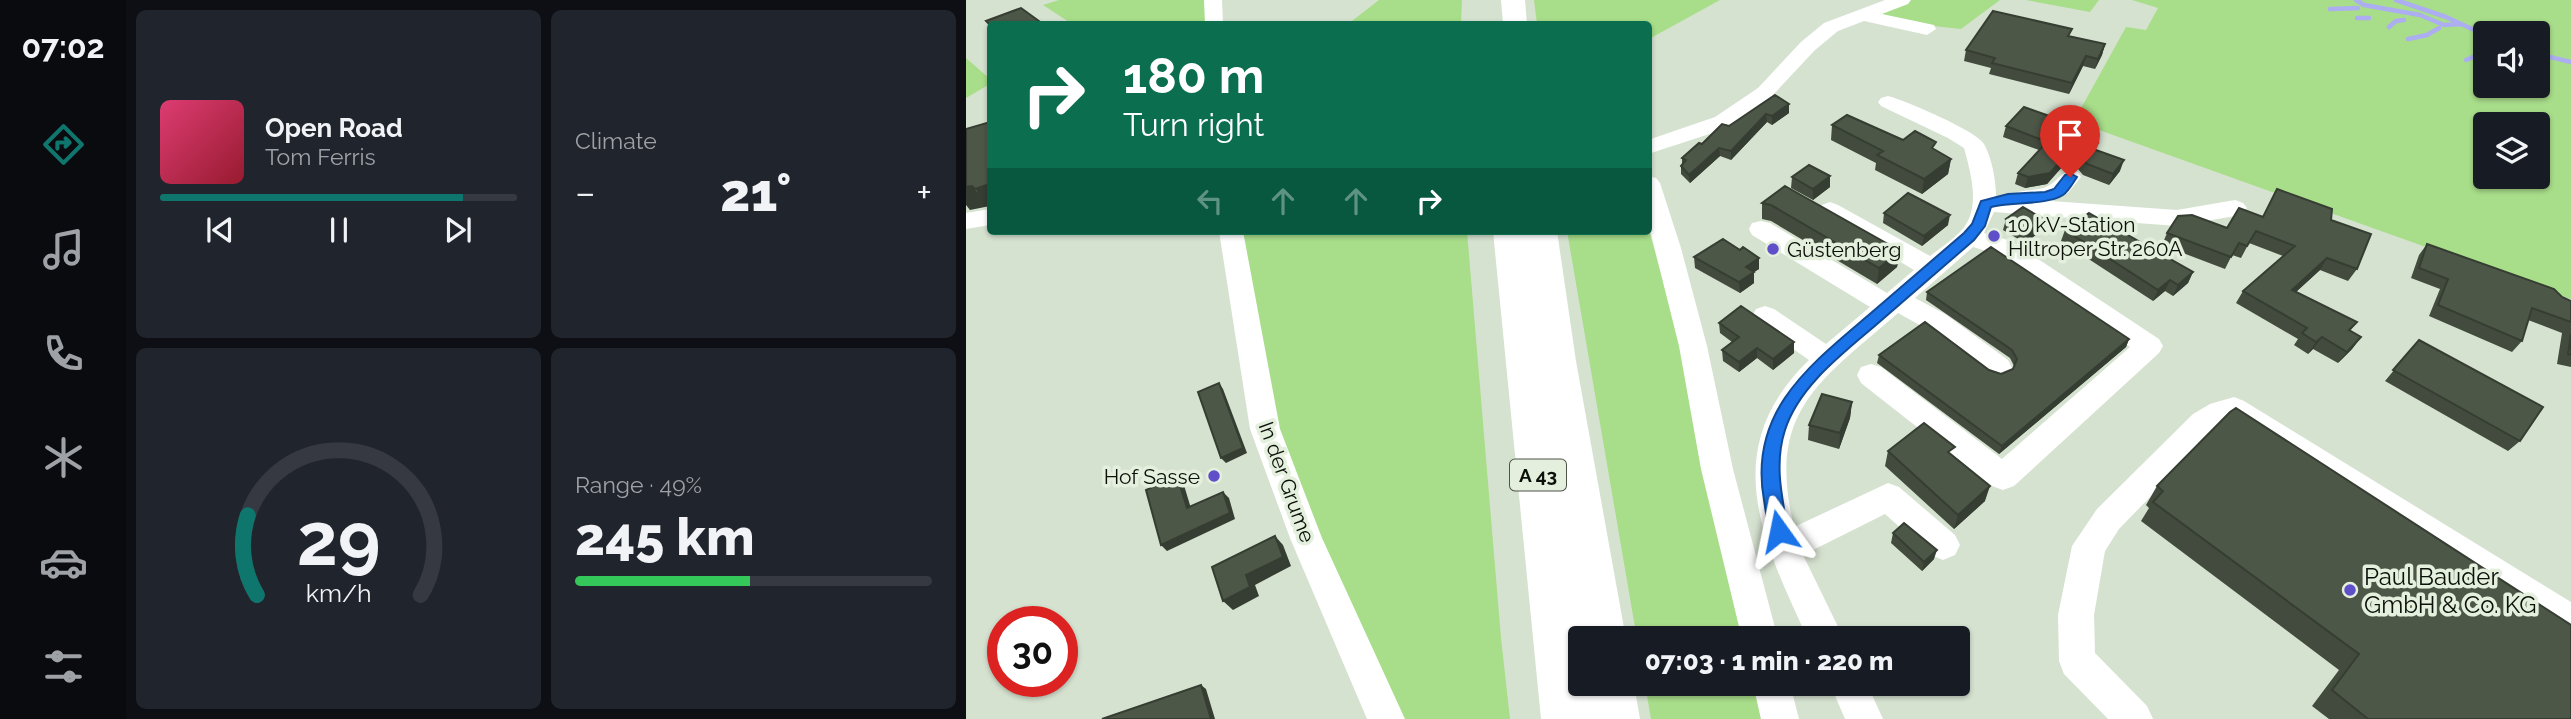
<!DOCTYPE html>
<html lang="en">
<head>
<meta charset="utf-8">
<style>
	:root { --surface:#171b24; --page:#20242c; --text:#f1f3f6; --muted:#9ea1a6; --line:#363941; --accent:#0f766e }
	body { margin:0; font-family:Raleway,sans-serif; background:var(--page); color:var(--text); height:100vh; display:flex; flex-direction:column; font-size:26px; white-space:nowrap }
	* { box-sizing:border-box; margin:0 }
	p { font-size:23px; color:var(--muted) }
	.icon { flex:none; width:38px; height:38px; fill:none; stroke:currentColor; stroke-width:2; stroke-linecap:round; stroke-linejoin:round }
	.map { position:relative; flex:1; overflow:hidden }
	.drawer { display:flex; flex-direction:column; gap:10px; padding:10px; background:#0d0f14; width:840px }
	.drawer>* { flex:none }
	.banner { position:absolute; left:21px; top:21px; width:665px; height:214px; border-radius:7px; box-shadow:0 2px 5px #0004; background:#0b6e4f; color:#fff; overflow:hidden }
	.buttons { position:absolute; left:1507px; top:21px; display:grid; gap:14px }
	.buttons a { display:grid; place-items:center; width:77px; height:77px; border-radius:7px; background:var(--surface); box-shadow:0 2px 5px #0004; font-size:35px }
	.speed { position:absolute; left:21px; top:606px; display:flex; gap:14px; font-size:35px; font-weight:700; text-align:center }
	.speed>* { display:grid; place-content:center; width:91px; height:91px; border-radius:50%; background:var(--surface); box-shadow:0 2px 5px #0004; line-height:1 }
	.speed .limit { border:10px solid #d22; background:#fff; color:#111 }
	.pin { position:absolute; display:grid; place-items:center; width:60px; height:60px; color:#fff; margin:-72px -30px; border-radius:50% 50% 50% 0; rotate:-45deg; box-shadow:0 0 7px #0007 }
	.pin .icon { rotate:45deg }
	.me { position:absolute; width:77px; margin:-38px; rotate:348deg; stroke-linejoin:round; filter:drop-shadow(0 0 5px #0008) }
	.turn { display:flex; align-items:center; gap:24px; height:147px; padding:0 21px; font-size:32px }
	.turn .icon { width:91px; height:91px; stroke-width:2.5 }
	.turn b { display:block; font-size:49px; line-height:60px }
	.lanes { display:flex; align-items:center; height:66px; padding:0 21px; background:#0003; justify-content:center; gap:35px; direction:ltr }
	.lanes .off { opacity:.35 }
	.big { font-size:52px; font-weight:800; line-height:1.1 }
	.drawer .widget { flex:1; display:flex; flex-direction:column; justify-content:center; gap:10px; min-width:0; padding:0 24px; border-radius:10px; background:var(--page) }
	.drawer .dial { align-items:center; gap:0 }
	.dial svg { height:182px; overflow:visible; fill:none; stroke:var(--line); stroke-width:7; stroke-linecap:round; text-anchor:middle }
	.dial text { fill:var(--text); stroke:none }
	.song { display:flex; align-items:center; gap:21px }
	.cover { width:84px; height:84px; border-radius:10px; background:linear-gradient(135deg,hsl(340 70% 55%),hsl(350 70% 35%)) }
	.played { height:7px; border-radius:4px; background:linear-gradient(90deg,var(--accent) 85%,var(--line) 85%) }
	.keys { display:flex; justify-content:space-around; direction:ltr }
	.heat { display:flex; justify-content:space-between; align-items:center; font-size:38px; direction:ltr }
	.charge { height:10px; border-radius:5px; background:linear-gradient(90deg,#34c759 49%,var(--line) 0) }
	.drawer .tiles { flex:1; display:grid; gap:10px; grid-template-columns:repeat(2,1fr) }
	.trip { position:absolute; left:602px; top:626px; width:402px; height:70px; border-radius:7px; background:var(--surface); box-shadow:0 2px 5px #0004; font-weight:800; line-height:70px; text-align:center }
	main { display:flex; flex:1; min-height:0 }
	.tab-bar { display:flex; flex-direction:column; width:126px; justify-content:space-around; align-items:center; background:#090b0e; color:var(--muted) }
	.tab-bar .icon { width:49px; height:49px }
	.tab-bar .selected { color:var(--accent) }
	.tab-bar b { font-size:32px; color:var(--text) }
	.map>svg:first-child { display:block }
</style>
</head>
<body>
<main>
<nav class="tab-bar">
<b>07:02</b>
<svg class="icon selected" aria-label="directions" viewBox="0 0 24 24"><path d="M12 3l9 9-9 9-9-9zM9 14v-3h6M13 9l2 2-2 2"/></svg>
<svg class="icon" aria-label="music" viewBox="0 0 24 24"><path d="M9 18V5l10-2v13"/><circle cx="6" cy="18" r="3"/><circle cx="16" cy="16" r="3"/></svg>
<svg class="icon" aria-label="phone" viewBox="0 0 24 24"><path d="M5 4h4l2 5-3 2q2 4 5 5l2-3 5 2v4C11 20 4 13 5 4z"/></svg>
<svg class="icon" aria-label="climate" viewBox="0 0 24 24"><path d="M12 3v18M4 7l16 10M4 17L20 7"/></svg>
<svg class="icon" aria-label="car" viewBox="0 0 24 24"><path d="M5 17H2v-5l4-1 3-4h7l3 4 3 1v5h-3M9 17h6M6 11h13"/><circle cx="7" cy="17" r="2"/><circle cx="17" cy="17" r="2"/></svg>
<svg class="icon" aria-label="filters" viewBox="0 0 24 24"><path d="M4 7h16M4 17h16"/><circle cx="9" cy="7" r="2"/><circle cx="15" cy="17" r="2"/></svg>
</nav>
<section class="drawer">
<div class="tiles">
<div class="widget">
<div class="song"><i class="cover"></i><div><b>Open Road</b><p>Tom Ferris</p></div></div>
<div class="played"></div>
<div class="keys"><svg class="icon" aria-label="previous" viewBox="0 0 24 24"><path d="M18 5L8 12l10 7zM5 5v14"/></svg><svg class="icon" aria-label="pause" viewBox="0 0 24 24"><path d="M8 5v14M16 5v14"/></svg><svg class="icon" aria-label="next" viewBox="0 0 24 24"><path d="M6 5l10 7-10 7zM19 5v14"/></svg></div>
</div>
<div class="widget"><p>Climate</p>
<div class="heat"><a>−</a><b class="big">21°</b><a>+</a></div>
</div>
<div class="widget dial"><svg viewBox="0 0 100 80">
<path d="M14 69A42 42 0 1 1 86 69"/>
<path d="M14 69A42 42 0 0 1 10 34" stroke="#0f766e"/>
<text x="50" y="56" font-size="32" font-weight="700">29</text>
<text x="50" y="72" font-size="11">km/h</text>
</svg></div>
<div class="widget"><p>Range · 49%</p><b class="big">245 km</b><div class="charge"></div></div>
</div>
</section>
<div class="map">
<svg width="1605" height="719" viewBox="0 0 1605 719">
	<rect width="100%" height="100%" fill="#d6e2d0"/>
	<path fill="#a8dd8a" fill-rule="evenodd" d="M93,0H250L252,24H106L77,5Z
		M413,0H496L495,24H382Z
		M568,0H754L683,39L682,24H571Z
		M927,0H1034L995,29L949,24L906,13Z
		M1060,0H1133L1124,12Z
		M1166,0H1605V299L1108,121L1160,27L1180,30L1192,8ZM1519,33H1572V86H1519ZM1519,124H1572V177H1519Z
		M0,58L24,79V84L0,98Z
		M683,230L725,383L778,639H671L601,231Z
		M257,231H501L535,638L544,719H410L340,570Z
		M679,684H788L795,719H685Z"/>
	<g fill="none" stroke-linecap="round" stroke-linejoin="round">
		<path stroke="#adadf2" stroke-width="4.5" d="M1390,0L1398,5L1454,15L1478,25L1495,24
			M1430,0L1480,17L1519,35
			M1364,9L1392,8
			M1391,18H1403
			M1423,27L1430,21L1438,20
			M1442,39L1461,35L1473,28
			M1572,54L1605,62
			M1500,60L1519,52"/>
		<path fill="#fff" fill-rule="evenodd" d="M238,0H256L257,24H239Z
			M919,0H945L942,4L916,14L968,25L970,29L961,35L898,21L872,31L849,50L806,96L765,127L682,154V140L749,117L792,88L835,42L858,23Z
			M922,96C938,100 1011,131 1018,144C1026,158 1030,181 1030,197L1049,199L1052,192C1061,189 1073,191 1082,186C1095,179 1095,168 1112,172L1115,177L1102,193L1085,201L1211,210L1269,200L1277,203L1281,208L1277,213L1269,216L1211,226L1028,212L1018,233L1045,241L1193,339L1197,346L1193,353L1048,486L1037,490L1026,486L895,383L891,375L895,367L905,364L915,367L1036,459L1164,347L1027,253L1007,247L949,298L979,314L1042,360L1046,368L1042,376L1032,379L1022,376L959,328L932,313C853,382 800,411 828,527L922,483L933,487L989,535L994,545L989,555L977,560L965,555L919,514L837,555L878,639H842C796,540 751,449 843,360L790,323L786,316L790,309L799,306L808,309L860,344L904,307L786,235L783,229L786,223L795,221L804,223L921,293L948,270L856,215L852,210L856,205L864,202L872,205L964,256C974,248 985,241 994,232C1016,210 1005,174 998,148L982,138L915,106L912,102L915,98Z
			M682,176L690,178L694,183L715,248L741,346L767,469L812,639H776L735,469L713,346L682,222Z
			M24,209V225L0,229V213Z
			M253,231H277L314,429L356,538L439,719H401L324,538L284,429Z
			M1268,397L1278,401L1605,602V639L1593,634L1264,421L1249,430L1153,529L1139,551L1128,615L1129,653L1181,706L1187,719H1142L1098,674L1093,661L1092,615L1106,546L1131,509L1227,414L1244,404Z
			M787,684H824L833,719H795Z
			M864,684H901L917,719H879Z"/>
		<path fill="#fff" fill-rule="evenodd" d="M535,0H559L561,24H537Z
			M527,231H591L610,361L660,639H614V684H668L674,719H575Z"/>
	</g>
	<path fill="#424b3d" d="M1104,36L1139,44L1136,55L1129,69L1117,66L1103,94L1023,74L1025,68L998,61L1000,50Z
		M809,95L823,113L806,125L801,122L765,160L754,156L724,183L715,174V166L716,164V158Z
		M866,125L937,140L968,149L985,159L982,174L956,194L909,170L910,163L865,140Z
		M1083,125L1132,143L1129,150L1154,171L1143,185L1117,175L1112,169L1096,167L1081,184L1059,188L1049,184L1052,173L1073,150L1037,137L1040,126Z
		M864,176V187L847,200L825,188L826,177Z
		M819,186L934,251L931,267L911,284L805,221L796,219V203Z
		M918,213L982,225L956,246L917,223Z
		M1040,219L1079,220L1075,231L1059,243L1037,230Z
		M1365,220L1391,269L1382,281L1354,270L1330,292L1391,322L1384,331L1395,337L1386,349L1372,363L1347,349L1342,354L1328,345L1332,339L1270,303L1277,291L1317,256L1283,243L1275,258L1266,255L1259,269L1196,245L1201,233Z
		M1099,230L1227,272L1222,283L1207,296L1199,291L1187,301L1095,241Z
		M1461,244L1605,301V367L1591,364L1596,333L1562,320L1556,341L1546,352L1463,316L1474,289L1445,278L1453,255Z
		M728,257L793,269L788,272V283L774,293L729,268Z
		M961,292L1163,339L1160,347L1033,454L911,363L913,355L1023,370L1035,374L1047,369L1048,366L1044,358L960,300Z
		M753,323L828,353L807,370L791,358L773,372L757,361L756,350L766,342L754,333Z
		M1453,340L1554,441L1542,451L1419,381Z
		M886,402L884,418L873,449L842,440L843,425Z
		M922,451L986,456L1019,501L988,529L919,466Z
		M1191,486L1605,719H1363L1346,706L1373,670L1175,521L1183,508L1180,505Z
		M927,533L968,559L956,571L925,543Z"/>
	<path fill="#363d32" d="M1139,44L1136,55L1129,69L1132,59Z
		M1120,56L1117,66L1103,94L1106,83Z
		M823,104V113L806,125V116Z
		M800,114L801,122L765,160V151Z
		M753,148L754,156L724,183L723,175Z
		M1099,156L1096,167L1081,184L1059,188L1062,177Z
		M985,159L982,174L956,194L958,179Z
		M1158,160L1154,171L1143,185L1147,174Z
		M864,176V187L847,200V189Z
		M24,184V207L9,189Z
		M6,186L24,206L4,210L0,205V187Z
		M984,215L982,225L956,246L958,236Z
		M1079,220L1075,231L1059,243L1062,232Z
		M934,251L931,267L911,284L913,268Z
		M793,258V269L788,272V283L774,293L773,282L780,267Z
		M1361,258L1354,270L1319,302L1326,290Z
		M1227,272L1222,283L1207,296L1212,285Z
		M1204,280L1199,291L1187,301L1192,290Z
		M1356,337L1347,349L1342,354L1350,342Z
		M1395,337L1386,349L1372,363L1381,352Z
		M1163,339L1160,347L1033,454L1036,446Z
		M828,342V353L807,370V359Z
		M791,348V358L773,372V362Z
		M253,383L257,389L281,453L260,463L255,458Z
		M886,402L884,418L873,449L874,433Z
		M211,476L217,482L227,515L221,508Z
		M1024,486L1019,501L988,529L992,515Z
		M257,492L263,498L269,519L201,551L195,545Z
		M309,536L317,545L325,566L289,585L293,596L267,610L257,601Z
		M971,550L968,559L956,571L958,562Z
		M235,685L240,689L249,719H245Z"/>
	<path fill="#4d5747" stroke="#363d32" stroke-width="2" d="M55,8L77,24L24,25L20,21Z
		M1027,11L1106,29L1102,36L1139,44L1132,59L1120,56L1106,83L1026,63L1029,58L1000,50Z
		M809,95L823,104L806,116L800,114L765,151L753,148L723,175L715,166L720,160L716,158L733,143L736,144L756,124L763,126Z
		M1058,107L1086,117L1079,124L1132,143L1127,149L1158,160L1147,174L1121,164L1116,159L1099,156L1084,173L1062,177L1052,173L1081,142L1040,126Z
		M881,115L937,140L949,131L970,142L966,148L985,159L958,179L911,155L917,151L866,125Z
		M24,122V184L9,189L6,186L0,187V129Z
		M843,165L864,176L847,189L826,177Z
		M819,186L934,251L913,268L805,205L796,203Z
		M1311,189L1366,209L1365,220L1405,234L1391,269L1361,258L1326,290L1391,322L1383,330L1395,337L1381,352L1356,337L1350,342L1336,333L1341,328L1277,291L1329,246L1290,231L1281,246L1273,243L1265,257L1201,233L1212,216L1226,215L1261,228L1273,208L1297,217Z
		M942,193L984,215L958,236L918,213Z
		M1057,207L1079,220L1062,232L1040,219Z
		M1123,213L1227,272L1212,285L1204,280L1192,290L1099,230Z
		M757,239L774,250L777,247L793,258L780,267L788,272L773,282L728,257Z
		M1461,244L1588,289L1596,297L1605,301V322L1566,308L1556,341L1472,305L1482,279L1453,268Z
		M1025,247L1163,339L1036,446L913,355L959,322L1023,370L1035,374L1047,369L1051,359L1046,350L961,292Z
		M775,306L828,342L807,359L791,348L773,362L756,350L773,337L753,323Z
		M1605,334V355L1602,354Z
		M1453,340L1577,407L1554,441L1427,370Z
		M253,383L277,448L255,458L232,392Z
		M856,394L886,402L874,433L843,425Z
		M1270,408L1605,625V719H1402L1366,690L1393,654L1187,502L1197,491L1191,486L1264,412Z
		M958,423L989,447L982,452L1024,486L992,515L922,451Z
		M211,476L221,508L257,492L264,513L195,545L180,490Z
		M938,523L971,550L958,562L927,533Z
		M309,536L317,557L280,575L284,587L257,601L246,567Z
		M235,685L245,719H136Z"/>
	<path fill="#1a73e8" stroke="#114b97" stroke-width="2" d="M1104,173L1111,177C1107,183 1102,192 1097,195C1082,205 1045,202 1025,207L1019,226L1008,240C978,266 948,292 918,318C883,349 834,383 819,430C808,464 816,497 822,531L819,537L813,539L806,537C801,526 800,512 798,500C782,411 844,365 905,313C936,286 967,260 998,233L1006,224L1015,201L1042,194L1079,192L1088,189L1099,175Z"/>
	<g fill="#5f50c9" stroke="#e4f0dd" stroke-width="2.5">
		<circle cx="1028" cy="236" r="7"/>
		<circle cx="807" cy="249" r="7"/>
		<circle cx="248" cy="476" r="7"/>
		<circle cx="1384" cy="590" r="7"/>
	</g>
	<g text-anchor="middle" dominant-baseline="central" stroke-width="7" stroke-linejoin="round" paint-order="stroke">
		<rect fill="#e4f0dd" stroke="#4d5349" stroke-width="2" x="544" y="459.5" width="56" height="31" rx="5"/>
		<g font-size="19" font-weight="bold" fill="#0c100a">
			<text x="572" y="475">A 43</text>
		</g>
		<g font-size="21" fill="#0c100a" stroke="#e4f0dd" text-anchor="start">
			<text x="1042" y="224">10 kV-Station<tspan x="1042" dy="24">Hiltroper Str. 260A</tspan></text>
			<text x="821" y="249">Güstenberg</text>
			<text x="234" y="476" text-anchor="end">Hof Sasse</text>
		</g>
		<g font-size="21" fill="#0c100a" stroke="#e4f0dd">
			<text transform="translate(321 482) rotate(70)">In der Grume</text>
		</g>
		<g font-size="24" fill="#0c100a" stroke="#e4f0dd" text-anchor="start">
			<text x="1398" y="576">Paul Bauder<tspan x="1398" dy="28">GmbH &amp; Co. KG</tspan></text>
		</g>
	</g>
</svg>
<div class="buttons">
<a><svg class="icon" aria-label="sound" viewBox="0 0 24 24"><path d="M4 9h4l5-4v14l-5-4H4zM17 9q2 3 0 6"/></svg></a>
<a><svg class="icon" aria-label="layers" viewBox="0 0 24 24"><path d="M12 4l9 5-9 5-9-5zM3 14l9 5 9-5"/></svg></a>
</div>
<div class="speed"><div class="limit">30</div></div>
<div class="pin" style="left:1104px;top:177px;background:#d93025"><svg class="icon" aria-label="arrive" viewBox="0 0 24 24"><path d="M6 21V4h12l-3 4 3 4H6"/></svg></div>
<svg class="me" style="left:813px;top:531px" viewBox="-20 -20 40 40"><path d="M0-17L14 15 0 8-14 15z" fill="#1a73e8" stroke="#fff" stroke-width="4"/></svg>
<div class="trip">07:03 · 1 min · 220 m</div>
<div class="banner">
<div class="turn"><svg class="icon" aria-label="right" viewBox="0 0 24 24"><path d="M7 20v-9h11M14 6l5 5-5 5"/></svg><div><b>180 m</b>Turn right</div></div>
<div class="lanes"><svg class="icon off" aria-label="left" viewBox="0 0 24 24"><path d="M17 20v-9H6M10 6l-5 5 5 5"/></svg><svg class="icon off" aria-label="ahead" viewBox="0 0 24 24"><path d="M12 20V5M6 11l6-6 6 6"/></svg><svg class="icon off" aria-label="ahead" viewBox="0 0 24 24"><path d="M12 20V5M6 11l6-6 6 6"/></svg><svg class="icon" aria-label="right" viewBox="0 0 24 24"><path d="M7 20v-9h11M14 6l5 5-5 5"/></svg></div>
</div>
</div>
</main>
</body>
</html>
